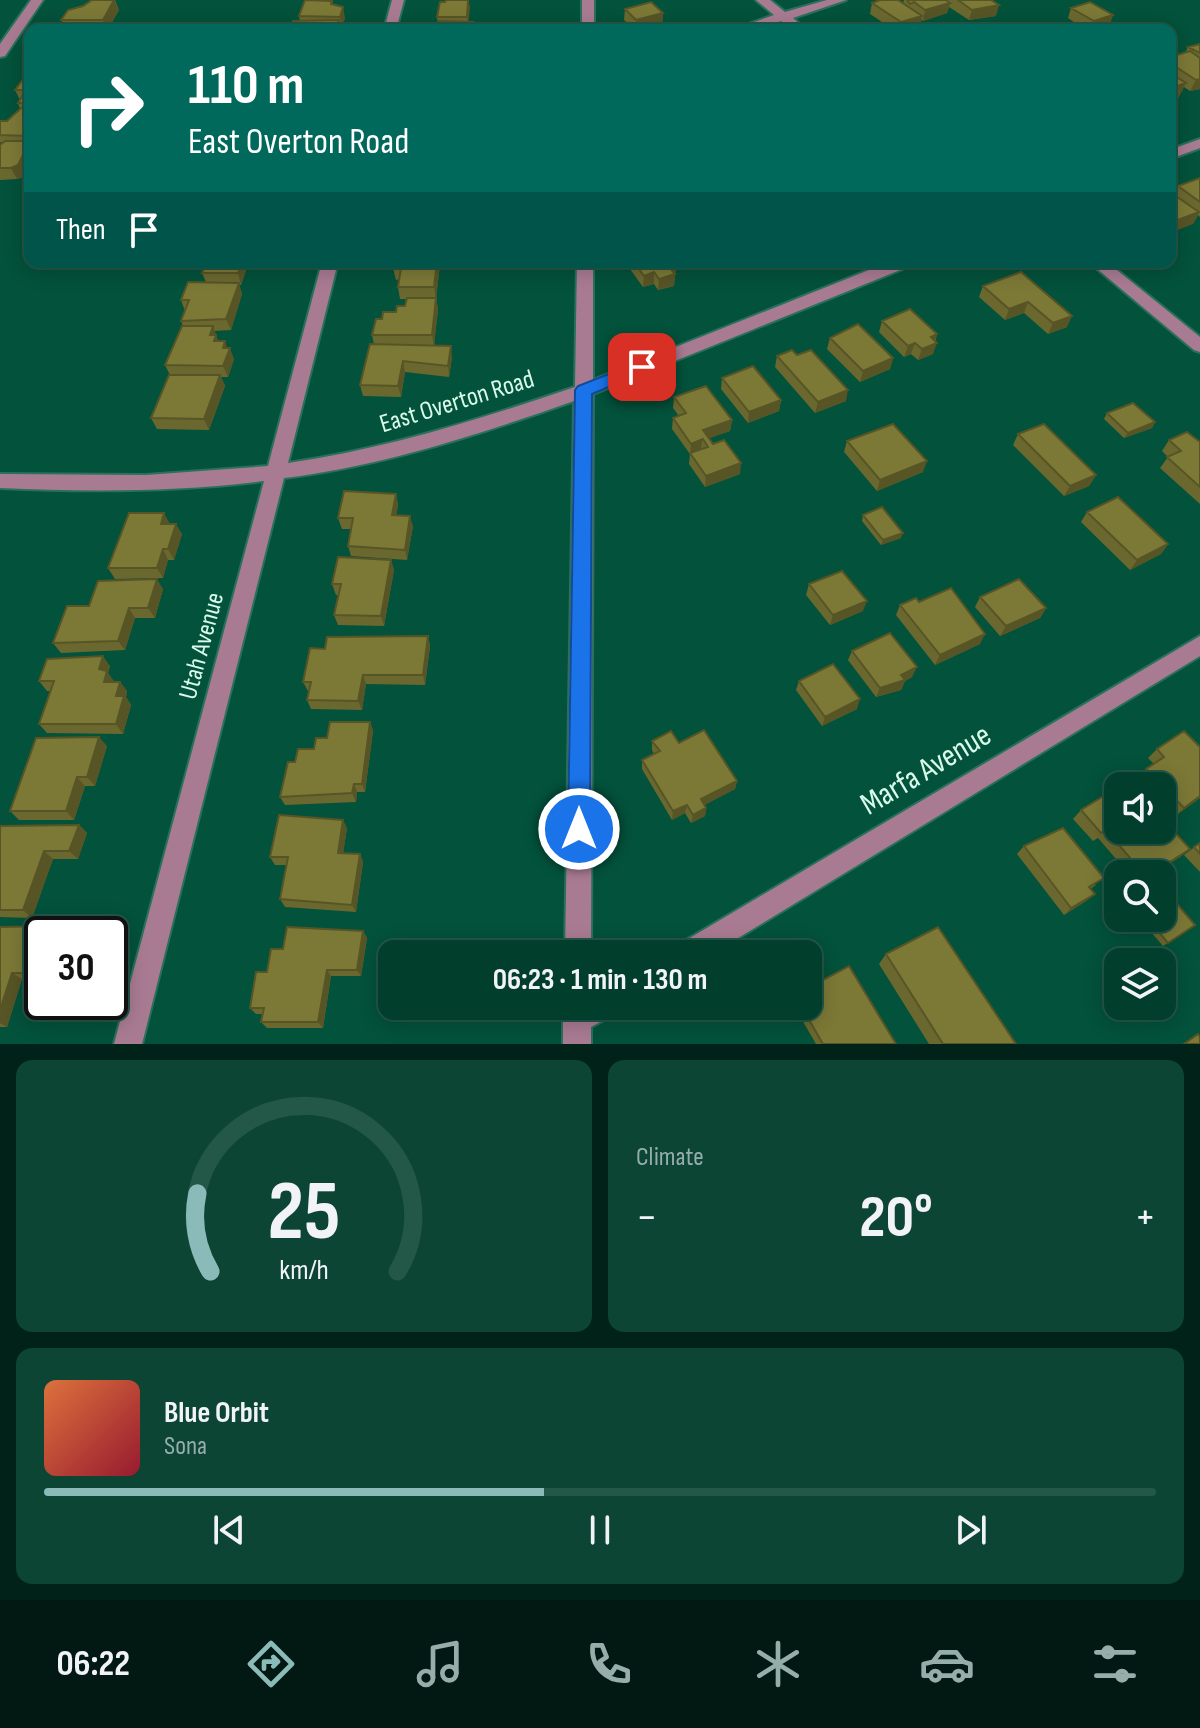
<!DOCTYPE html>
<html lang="en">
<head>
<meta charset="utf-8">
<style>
	:root { --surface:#023e2c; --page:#0c4534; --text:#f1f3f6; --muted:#96aea9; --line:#235748; --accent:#8bbbb9 }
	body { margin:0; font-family:"Sofia Sans Condensed",sans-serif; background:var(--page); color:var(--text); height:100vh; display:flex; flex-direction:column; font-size:30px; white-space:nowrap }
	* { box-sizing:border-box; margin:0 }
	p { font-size:26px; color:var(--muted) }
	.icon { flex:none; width:44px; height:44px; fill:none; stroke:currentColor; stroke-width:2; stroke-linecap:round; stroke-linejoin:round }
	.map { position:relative; height:1044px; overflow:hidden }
	.details { display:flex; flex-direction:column; gap:16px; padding:16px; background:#012218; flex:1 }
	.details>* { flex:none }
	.banner { position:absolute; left:24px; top:24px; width:1152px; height:244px; border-radius:16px; box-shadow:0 4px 20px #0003,0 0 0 2px var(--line); background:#00695c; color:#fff; overflow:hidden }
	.tools { position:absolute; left:1104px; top:772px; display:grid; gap:16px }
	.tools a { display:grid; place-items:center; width:72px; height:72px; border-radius:16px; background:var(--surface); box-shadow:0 4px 20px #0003,0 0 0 2px var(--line); font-size:40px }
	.speed { position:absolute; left:24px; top:916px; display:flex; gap:16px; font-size:40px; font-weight:700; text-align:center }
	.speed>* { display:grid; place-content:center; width:104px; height:104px; border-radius:50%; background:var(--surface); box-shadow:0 4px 20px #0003,0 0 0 2px var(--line); line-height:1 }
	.speed .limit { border:4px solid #111; border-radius:12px; background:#fff; color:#111 }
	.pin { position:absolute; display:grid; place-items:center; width:68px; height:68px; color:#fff; margin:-34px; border-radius:16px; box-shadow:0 4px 12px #0006 }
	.me { position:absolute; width:88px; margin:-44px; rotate:0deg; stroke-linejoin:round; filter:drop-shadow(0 0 6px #0008) }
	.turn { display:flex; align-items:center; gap:28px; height:168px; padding:0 32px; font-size:36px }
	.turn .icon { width:104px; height:104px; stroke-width:2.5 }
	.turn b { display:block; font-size:56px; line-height:68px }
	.then { display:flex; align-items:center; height:76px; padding:0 32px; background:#0003; gap:16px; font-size:30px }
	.big { font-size:60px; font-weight:700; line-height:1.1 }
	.details .tile { flex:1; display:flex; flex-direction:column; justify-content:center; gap:12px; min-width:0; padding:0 28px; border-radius:16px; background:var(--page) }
	.details .dial { align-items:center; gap:0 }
	.dial svg { height:208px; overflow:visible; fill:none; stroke:var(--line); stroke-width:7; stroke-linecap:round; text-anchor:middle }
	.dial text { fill:var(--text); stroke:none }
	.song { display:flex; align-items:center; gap:24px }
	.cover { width:96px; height:96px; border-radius:12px; background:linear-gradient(135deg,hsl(20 70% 55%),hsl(350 70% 35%)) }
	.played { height:8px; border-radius:4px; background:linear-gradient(90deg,var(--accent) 45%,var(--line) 45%) }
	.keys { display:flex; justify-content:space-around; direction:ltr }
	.heat { display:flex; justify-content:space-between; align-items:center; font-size:44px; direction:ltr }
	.details .tiles { flex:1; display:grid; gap:16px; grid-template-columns:1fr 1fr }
	.tile:last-child { grid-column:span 2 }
	.trip { position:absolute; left:378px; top:940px; width:444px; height:80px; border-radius:16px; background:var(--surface); box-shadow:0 4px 20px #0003,0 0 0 2px var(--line); font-weight:700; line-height:80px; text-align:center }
	.dock { display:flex; height:128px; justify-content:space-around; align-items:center; background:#011912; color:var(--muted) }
	.dock .icon { width:56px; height:56px }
	.dock .current { color:var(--accent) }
	.dock b { font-size:36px; color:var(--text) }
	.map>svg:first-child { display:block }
</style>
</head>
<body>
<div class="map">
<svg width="1200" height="1044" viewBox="0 0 1200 1044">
	<rect width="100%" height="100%" fill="#03523b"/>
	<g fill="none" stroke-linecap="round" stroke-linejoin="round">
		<defs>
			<path id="minor" d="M31,0H43L5,56L0,57V44Z
				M392,0H404L396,30H384Z
				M582,0H594V30H582Z
				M756,0H770L785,12L827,0H846L793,18L806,30H792L781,21L752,30H732L774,15Z
				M1200,139V148L1170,159V150Z
				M322,262H338L288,463C386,449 481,419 575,387L577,262H593V380L889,262H912L910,266L593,394L591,954H565L574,401C480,434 383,466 284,478L142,1044H114L264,481C176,492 88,492 0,488V474L146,475L268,466Z
				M1089,262H1107L1200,337V352L1194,350Z
				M1200,636V656L712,954H674L678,945Z
				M563,1006H615L611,1016L591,1027V1044H563Z"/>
		</defs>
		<use href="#minor" stroke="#2a705b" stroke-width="4"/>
		<use href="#minor" fill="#a97b93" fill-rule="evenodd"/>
	</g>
	<path fill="#6b682f" d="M92,0H115L119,10L111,24L113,30H59L63,23L61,20Z
		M305,0H330L345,18L342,27L300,21L299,16Z
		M446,0H469L468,22L438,25L437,17Z
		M904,0H991L996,16L969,20L949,7L947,13L923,21L921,20L920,26L908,30H894L870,14L872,3H903Z
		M1071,8L1113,15L1109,26L1096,30H1086L1068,18Z
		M625,9L663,13L662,24L635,30L624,20Z
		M1200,44V89L1190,91L1184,87L1176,102L1170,104V57L1185,53L1188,47Z
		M30,50V68H29L24,57Z
		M30,78V163L24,177L17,179L0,180V145L2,143L0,142V121H7L20,109L18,103L20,100L15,90Z
		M1200,178V217L1198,215L1193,224L1174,195L1178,186Z
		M207,262H249L241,285H239L242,294L231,330L214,331L218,341L227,348L234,359L228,377H221L225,386L209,430L157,429L151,418L170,375L165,365L183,326L181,321L185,311L181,300L206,282L202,273Z
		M625,262H674L676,265L674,286L658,290L654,284L643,287Z
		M440,264L436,298L438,309L434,345L452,357L449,377L405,372L401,397L363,396L360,385L374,344L372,335L382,319L396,312L405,306L406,299H400L398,287L399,279L396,280L393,268Z
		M1021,272L1067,327L1048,334L1024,313L1005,320L979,297L983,286Z
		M882,321L937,334L933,354L918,360L911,354L904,357L879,332Z
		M830,338L893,358L890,369L860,382L827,349Z
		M797,355L846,401L815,413L775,367L777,356Z
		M722,378L781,400L779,411L748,423L721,389Z
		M674,397L732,420L730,431L709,438L740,474L705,487L689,464L690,454L672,429L673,418L679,416L673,408Z
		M1107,413L1155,422L1152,428L1124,438L1104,419Z
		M1018,434L1096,475L1089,486L1064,496L1013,445Z
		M1169,440L1200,442V504L1160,468L1168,457L1162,451Z
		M847,441L923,472L877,491L844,452Z
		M396,494L398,505L396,515L413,526L407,560L351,556L348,546L351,529H342L338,518Z
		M1087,512L1168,544L1161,554L1130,570L1081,522Z
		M863,515L901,538L881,545L862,521Z
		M170,524L182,534L174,560H168L163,578L115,579L108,568Z
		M391,560L394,570L384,626L338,625L334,615L339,595H336L332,584Z
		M809,584L863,611L830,625L806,595Z
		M163,589L155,618H135L125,650L61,653L53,643L89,606Z
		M980,597L1046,608L1040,618L1000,636L975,607Z
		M919,602L980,644L935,665L896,615L900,605Z
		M428,636L430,646L425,685L366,684L362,710L311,709L307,700L309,691H308L303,682L325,649Z
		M852,651L912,677L905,681L901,690L876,697L848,660Z
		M110,666L108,673L114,682H120L127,691L126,697L131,705L123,734L47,733L39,724L50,691H47L39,681Z
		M799,681L857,709L822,726L796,690Z
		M370,722L373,731L365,792H357L356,802L285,805L280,797L295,762L314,749L327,738Z
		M652,741L679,743L737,781L735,789L704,805L706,808L705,816L691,823L685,813L672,820L642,769V760L654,754L652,750Z
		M107,746L95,786H85L74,820H19L10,811Z
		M1200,747V798L1175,816L1162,803V786H1146L1138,778L1146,769L1154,764L1148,758L1157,749Z
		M1081,810L1190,849L1180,857L1154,874H1129L1098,838L1093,841L1073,819Z
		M79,825L87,833L78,859H53L32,918L0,917V826Z
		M347,828L343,853L360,854L363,862L356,912L285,907L280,899L287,865H275L270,857Z
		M1200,843V872L1184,855Z
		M1024,846L1096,885L1090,889L1095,894L1086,901L1064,915L1017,854Z
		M1139,918H1162L1195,925L1163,946Z
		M49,926L58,933V934H42V979H22L7,1027H0V927Z
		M363,931L367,938L361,976H331L323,1028H267L261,1022L262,1014H256L250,1008L267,972L283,949Z
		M886,954L1016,1044H929L879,964Z
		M794,1006H808L896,1044H816Z"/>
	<path fill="#575526" d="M114,0L119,10L111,24L113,30H107L103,20Z
		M468,0L470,7L468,28L467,17Z
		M950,3L947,13L923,21L925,10Z
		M999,5L996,16L969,20L972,10Z
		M343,7L345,18L342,27L340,17Z
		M663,13L662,24L636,30V20Z
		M1113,15L1109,26L1096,30H1090L1094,21Z
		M922,16L920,26L908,30H899L901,22Z
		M339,20L341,30H325Z
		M1200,79V89L1190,91L1196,80Z
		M1186,83L1176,102L1170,104V95L1174,87Z
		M30,141V163L24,177L17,179L11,168Z
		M1199,212L1193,224L1170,233V223Z
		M242,262H249L241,285L238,273Z
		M437,262H440V264L436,299L434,287Z
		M676,265L674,286L658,290L659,279L669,267Z
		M654,272V284L643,287L644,276Z
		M239,283L242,294L231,330L226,319Z
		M436,298L438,309L434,347L432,335Z
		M1028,302L1024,313L1005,320L1009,309Z
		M1072,316L1067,327L1048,334L1053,323Z
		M213,326L220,346L218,353L210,335Z
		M937,334L934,344L937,343L933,354L918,360L922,349L931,337Z
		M225,341L228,351L230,348L234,359L228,377L223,366V348Z
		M915,343L911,354L904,357L908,346Z
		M451,346L452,357L449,377L448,366Z
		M893,358L890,369L860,382L863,371Z
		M403,361L405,372L401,397L398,386Z
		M220,375L225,386L209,430L204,419Z
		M848,390L846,401L815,413L818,402Z
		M781,400L779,411L748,423L749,412Z
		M732,420L730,431L702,441L701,450L690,455L691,444L703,430Z
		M1155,422L1152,428L1124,438L1128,433Z
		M927,461L923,472L877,491L880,480Z
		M741,463L740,474L705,487L706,476Z
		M1096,475L1089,486L1064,496L1070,486Z
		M396,494L398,505L395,526L392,515Z
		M164,513L170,524H161Z
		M410,516L413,526L407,560L405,550Z
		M176,524L182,534L174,560L168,549Z
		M903,533L901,538L881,545L883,540Z
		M1168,544L1161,554L1130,570L1137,560Z
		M163,549L168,560L163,578L157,568Z
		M391,560L394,570L384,626L381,616Z
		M157,579L163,589L155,618L148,608Z
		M867,601L863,611L830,625L833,615Z
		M129,608L135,618L125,650L118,641Z
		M1046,608L1040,618L1000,636L1006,626Z
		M985,634L980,644L935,665L940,655Z
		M428,636L430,646L425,685L423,675Z
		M103,656L110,666L108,673L114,681L111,691L104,682L99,669Z
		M917,667L912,677L905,681L901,690L876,697L880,688Z
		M363,675L366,684L362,710L358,701Z
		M120,682L127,691L126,697L131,705L123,734L116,724V696Z
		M860,699L857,709L822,726L825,717Z
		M370,722L373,731L365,792L362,784Z
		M99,737L107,746L95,786L87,777Z
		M77,777L85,786L74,820L66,811Z
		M737,781L735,789L699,808L701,799Z
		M354,784L357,792L356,802L352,793Z
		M1200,796V798L1175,816L1184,808Z
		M687,805L685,813L672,820L673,811Z
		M706,808L705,816L691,823L693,815Z
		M343,820L347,828L342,861L338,853Z
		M79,825L87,833L78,859L69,851Z
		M1190,849L1180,857L1154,874H1151Z
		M44,851L53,859L32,918L23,910Z
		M360,854L363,862L356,912L352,905Z
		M1095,894L1086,901L1064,915L1071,908Z
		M49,926L58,933V934H47Z
		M363,931L367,938L361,976L357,970Z
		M42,950V978L35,973Z
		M327,970L331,976L323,1028L318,1022Z
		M12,973L22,979L7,1027L0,1023V1010Z"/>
	<path fill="#7c7937" stroke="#575526" stroke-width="2" d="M92,0H114L103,20H61L68,10L83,6Z
		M305,0L332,1L331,4L343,7L340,17L299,16Z
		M446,0H468L467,17H437L440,2H445Z
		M880,0H898L922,16L901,22L872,3Z
		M907,0H946L950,3L925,10L914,2L910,4Z
		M958,0H991L999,5L972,10Z
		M651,2L663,13L636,20L625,9Z
		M1090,2L1113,15L1094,21L1071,8Z
		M339,20L337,27L325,30H290L293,21Z
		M439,21L473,22L472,30H437Z
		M63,23L111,24L107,30H59Z
		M1200,44V53L1188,47Z
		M29,50H30V57H24Z
		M1190,51L1200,58V79L1196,80L1170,63V57Z
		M1170,73L1186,83L1174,87L1181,91L1170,95Z
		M24,78H30V103H18L26,90H15Z
		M21,108L30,109V136L0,135V121H7Z
		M5,141H30L18,165L11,168H0V145Z
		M1200,178V202L1178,186Z
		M1170,192L1199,212L1170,223Z
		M207,262H242L238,273H202Z
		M395,262H437L434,287H398L401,268H393Z
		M634,262H674L676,265L669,267L675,274L659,279L654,272L644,276Z
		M1021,272L1072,316L1053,323L1028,302L1009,309L983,286Z
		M188,282L239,283L226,319L181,321L189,300H181Z
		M407,298H436L432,335H372L376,319H382L383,312H396L397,306H405Z
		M910,309L937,334L931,337L937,343L922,349L915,343L908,346L882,321Z
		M858,324L893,358L863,371L830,338Z
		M182,326H213L210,335H216L214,341H225L223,348H230L223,366L165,365Z
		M370,344L451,346L448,366L403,361L398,386L360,385Z
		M792,350L797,355L811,350L848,390L818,402L777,356Z
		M753,366L781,400L749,412L722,378Z
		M169,375H220L204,419L151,418Z
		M706,386L732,420L703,430L713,444L724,440L741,463L706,476L690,453L708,447L703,439L691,444L673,418L686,413L674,397Z
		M1133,403L1155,422L1128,433L1107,413Z
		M893,424L927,461L880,480L847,441Z
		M1044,424L1096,475L1070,486L1018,434Z
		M1187,432L1200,442V487L1167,457L1181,451L1169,440Z
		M344,491L396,494L392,515L410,516L405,550L348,546L353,518H338Z
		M1118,497L1168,544L1137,560L1087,512Z
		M882,507L903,533L883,540L863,515Z
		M129,513H164L161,524H176L168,549H163L157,568H108Z
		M338,557L391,560L381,616L334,615L341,584H332Z
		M842,571L867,601L833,615L809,584Z
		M157,579L148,608H129L118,641L53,643L67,606H89L98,581Z
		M1019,579L1046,608L1006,626L980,597Z
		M951,588L985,634L940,655L900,605L916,598L919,602Z
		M890,633L917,667L901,675L905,680L880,688L852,651Z
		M428,636L423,675H363L358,701L307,700L311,682H303L310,648L325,649L327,637Z
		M103,656L99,669L107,671L104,682H120L116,696H124L116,724H39L54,681H39L47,659Z
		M833,664L860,699L825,717L799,681Z
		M330,722H370L362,784H354L352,793L280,797L288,762H295L298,749H314L316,738H327Z
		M704,730L737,781L701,799L706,808L693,815L687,805L673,811L642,760L660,751L652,741L671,731L679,743Z
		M1184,731L1200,747V796L1184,808L1146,769L1164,757L1157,749Z
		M99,737L87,777H77L66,811H10L36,738Z
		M1133,778L1141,786H1120Z
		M1118,787V830H1162V818L1190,849L1151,874H1144L1106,830L1101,833L1081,810Z
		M279,815L343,820L338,853L360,854L352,905L280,899L288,857H270Z
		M79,825L69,851H44L23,910H0V826Z
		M1063,828L1104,878L1089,887L1095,894L1071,908L1024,846Z
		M1200,843V854L1194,847Z
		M1166,891L1195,925L1168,943L1147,918H1162V894Z
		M49,926L47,934H42V950L35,973H12L0,1010V927Z
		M287,927L363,931L357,970H327L318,1022H261L264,1008H250L256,972H267L271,949H283Z
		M938,927L1016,1044H943L886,954Z
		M849,966L896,1044H823L801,1006H808V988Z
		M1198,1034L1200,1037V1044H1184Z"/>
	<path fill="#1a73e8" stroke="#114b97" stroke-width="2" d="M642,361L650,367L647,371L592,394L590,829L587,836L579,840L571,836L568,829L575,390L578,386Z"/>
	<g text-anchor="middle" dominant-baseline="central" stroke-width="8" stroke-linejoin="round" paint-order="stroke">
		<g font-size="26" fill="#d9faeb" stroke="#03523b">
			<text transform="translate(457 402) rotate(-17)">East Overton Road</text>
			<text transform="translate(202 646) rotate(-75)">Utah Avenue</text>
		</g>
		<g font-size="32" fill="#d9faeb" stroke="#03523b">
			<text transform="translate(926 770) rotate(-31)">Marfa Avenue</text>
		</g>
	</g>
</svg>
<div class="tools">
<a><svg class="icon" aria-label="sound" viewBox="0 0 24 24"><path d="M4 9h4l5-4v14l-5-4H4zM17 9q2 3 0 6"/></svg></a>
<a><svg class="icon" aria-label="search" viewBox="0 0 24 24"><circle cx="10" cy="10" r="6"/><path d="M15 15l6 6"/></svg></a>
<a><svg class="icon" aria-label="layers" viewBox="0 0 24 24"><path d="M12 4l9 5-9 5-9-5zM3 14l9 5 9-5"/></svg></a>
</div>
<div class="speed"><div class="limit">30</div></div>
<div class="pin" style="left:642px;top:367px;background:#d93025"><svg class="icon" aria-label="arrive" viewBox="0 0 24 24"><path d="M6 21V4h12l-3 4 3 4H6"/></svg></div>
<svg class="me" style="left:579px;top:829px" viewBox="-20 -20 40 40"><circle r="17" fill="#1a73e8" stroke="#fff" stroke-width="3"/><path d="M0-11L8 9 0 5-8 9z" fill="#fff"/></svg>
<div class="trip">06:23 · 1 min · 130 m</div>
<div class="banner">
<div class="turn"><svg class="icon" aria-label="right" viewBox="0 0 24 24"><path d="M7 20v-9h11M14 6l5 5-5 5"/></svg><div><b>110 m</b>East Overton Road</div></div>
<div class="then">Then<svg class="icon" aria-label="arrive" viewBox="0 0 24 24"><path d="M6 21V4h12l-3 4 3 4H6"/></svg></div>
</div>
</div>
<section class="details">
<div class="tiles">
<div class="tile dial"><svg viewBox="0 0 100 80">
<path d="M14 69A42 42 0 1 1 86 69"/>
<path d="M14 69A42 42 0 0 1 9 39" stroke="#8bbbb9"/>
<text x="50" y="56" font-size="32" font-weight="700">25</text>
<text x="50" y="72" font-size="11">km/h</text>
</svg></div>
<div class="tile"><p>Climate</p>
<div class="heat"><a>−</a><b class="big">20°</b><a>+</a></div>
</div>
<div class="tile">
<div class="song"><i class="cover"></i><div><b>Blue Orbit</b><p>Sona</p></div></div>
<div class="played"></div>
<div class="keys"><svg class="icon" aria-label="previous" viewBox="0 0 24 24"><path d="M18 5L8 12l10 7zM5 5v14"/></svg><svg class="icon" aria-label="pause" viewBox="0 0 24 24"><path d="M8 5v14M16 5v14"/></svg><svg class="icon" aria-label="next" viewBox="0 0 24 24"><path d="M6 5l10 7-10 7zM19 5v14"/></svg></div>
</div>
</div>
</section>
<nav class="dock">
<b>06:22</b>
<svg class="icon current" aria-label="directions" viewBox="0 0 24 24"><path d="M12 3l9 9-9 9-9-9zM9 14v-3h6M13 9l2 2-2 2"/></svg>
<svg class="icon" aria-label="music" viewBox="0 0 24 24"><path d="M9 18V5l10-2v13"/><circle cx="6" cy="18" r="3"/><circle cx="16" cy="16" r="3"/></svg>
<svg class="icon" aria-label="phone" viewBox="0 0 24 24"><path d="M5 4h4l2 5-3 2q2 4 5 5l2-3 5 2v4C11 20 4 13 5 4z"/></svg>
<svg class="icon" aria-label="climate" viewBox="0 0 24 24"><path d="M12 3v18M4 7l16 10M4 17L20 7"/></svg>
<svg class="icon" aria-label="car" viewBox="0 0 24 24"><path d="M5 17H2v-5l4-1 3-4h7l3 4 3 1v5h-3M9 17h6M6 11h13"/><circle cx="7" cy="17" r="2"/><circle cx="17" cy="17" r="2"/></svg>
<svg class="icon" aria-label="filters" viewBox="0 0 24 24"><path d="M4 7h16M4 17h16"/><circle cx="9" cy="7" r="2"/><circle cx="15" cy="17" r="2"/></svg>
</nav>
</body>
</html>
